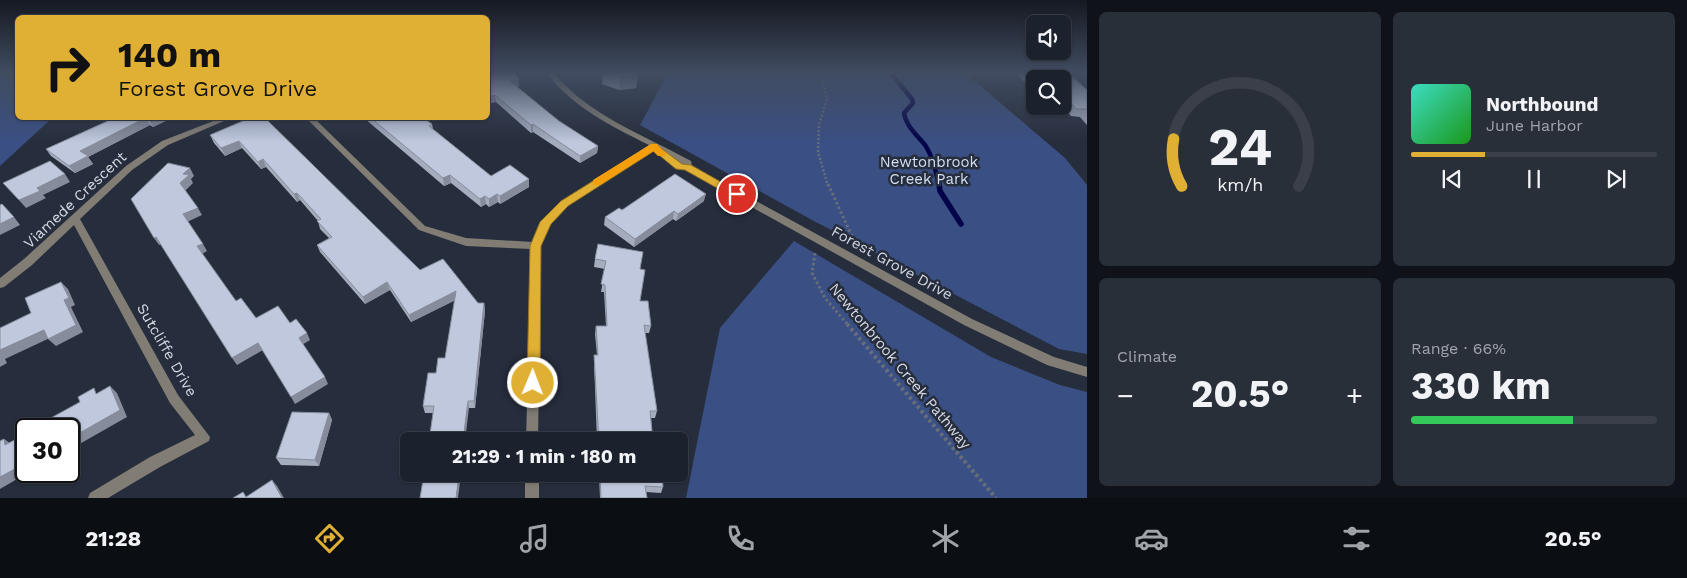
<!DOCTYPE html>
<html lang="en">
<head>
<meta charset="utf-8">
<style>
	:root { --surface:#1c222d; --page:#292f39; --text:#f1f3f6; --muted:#a0a4aa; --line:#3a3f49; --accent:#e0b034 }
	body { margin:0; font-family:"Work Sans",sans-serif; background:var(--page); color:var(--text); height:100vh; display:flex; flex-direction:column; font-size:19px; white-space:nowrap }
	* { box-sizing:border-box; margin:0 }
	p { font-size:16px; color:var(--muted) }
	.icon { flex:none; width:28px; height:28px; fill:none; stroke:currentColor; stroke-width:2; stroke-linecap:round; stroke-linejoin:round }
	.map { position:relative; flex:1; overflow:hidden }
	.side { display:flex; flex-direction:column; gap:12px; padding:12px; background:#0f1319; width:600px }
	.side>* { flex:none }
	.top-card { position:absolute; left:15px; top:15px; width:475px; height:105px; border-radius:8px; box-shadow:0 1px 4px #0004,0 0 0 1px var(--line); background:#e0b034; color:#111; overflow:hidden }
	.buttons { position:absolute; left:1026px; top:15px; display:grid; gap:10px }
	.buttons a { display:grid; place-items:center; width:45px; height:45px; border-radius:8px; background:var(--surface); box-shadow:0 1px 4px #0004,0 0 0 1px var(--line); font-size:25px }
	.speed { position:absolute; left:15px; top:418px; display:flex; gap:10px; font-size:25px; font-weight:700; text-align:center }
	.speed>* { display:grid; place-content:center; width:65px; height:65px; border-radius:50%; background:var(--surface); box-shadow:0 1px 4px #0004,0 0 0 1px var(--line); line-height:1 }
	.speed .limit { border:2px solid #111; border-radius:8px; background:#fff; color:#111 }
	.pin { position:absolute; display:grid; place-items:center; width:42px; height:42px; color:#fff; margin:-21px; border:2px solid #fff; border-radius:50%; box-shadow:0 1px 5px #0007 }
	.me { position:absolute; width:55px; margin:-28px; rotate:1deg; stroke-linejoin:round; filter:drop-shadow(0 0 4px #0008) }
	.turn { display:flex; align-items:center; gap:18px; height:105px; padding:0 20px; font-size:22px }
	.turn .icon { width:65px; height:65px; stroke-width:2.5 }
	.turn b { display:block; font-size:35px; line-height:42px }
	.big { font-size:38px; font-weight:700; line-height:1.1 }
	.side .card { flex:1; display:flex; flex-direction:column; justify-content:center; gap:8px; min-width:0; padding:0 18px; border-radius:8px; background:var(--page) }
	.side .dial { align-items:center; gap:0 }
	.dial svg { height:130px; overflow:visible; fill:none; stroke:var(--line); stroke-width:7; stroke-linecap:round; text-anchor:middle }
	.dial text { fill:var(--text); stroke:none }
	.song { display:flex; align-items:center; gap:15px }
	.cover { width:60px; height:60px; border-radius:8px; background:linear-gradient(135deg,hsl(170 70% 55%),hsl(120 70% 35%)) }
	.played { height:5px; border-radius:2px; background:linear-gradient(90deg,var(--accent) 30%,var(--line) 30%) }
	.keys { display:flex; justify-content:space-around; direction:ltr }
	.heat { display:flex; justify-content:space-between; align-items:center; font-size:28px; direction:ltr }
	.charge { height:8px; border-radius:4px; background:linear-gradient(90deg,#34c759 66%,var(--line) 0) }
	.side .tiles { flex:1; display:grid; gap:12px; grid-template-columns:repeat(2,1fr) }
	.trip { position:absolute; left:400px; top:432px; width:288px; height:50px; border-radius:8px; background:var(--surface); box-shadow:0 1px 4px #0004,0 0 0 1px var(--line); font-weight:700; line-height:50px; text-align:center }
	.menu { display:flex; height:80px; justify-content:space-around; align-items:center; background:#0b0e12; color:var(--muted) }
	.menu .icon { width:35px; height:35px }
	.menu .current { color:var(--accent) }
	.menu b { font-size:22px; color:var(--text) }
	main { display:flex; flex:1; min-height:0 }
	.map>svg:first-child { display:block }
</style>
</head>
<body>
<main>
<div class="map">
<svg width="1087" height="498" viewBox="0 0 1087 498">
	<rect width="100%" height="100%" fill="#262d3c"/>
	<path fill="#3a4f83" d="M0,72H17L18,118H52L0,166Z
		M664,72H964L1065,158L1087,185V354L1059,349L812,220L640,125L666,77Z
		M794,241L991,357L1060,385L1087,392V498H686L720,328Z"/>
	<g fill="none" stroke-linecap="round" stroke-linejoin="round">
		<path stroke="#020348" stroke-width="4.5" d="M890,72L912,99L913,103L904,113C906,126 917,135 925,145C933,157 936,172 939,186"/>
		<path stroke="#020348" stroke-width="5.5" d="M939,184L940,191L961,224"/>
		<path stroke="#676e7b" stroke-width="2.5" stroke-dasharray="2 2" stroke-linecap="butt" d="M821,72L827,99L819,125L818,152L828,186"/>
		<path stroke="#676e7b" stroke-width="3" stroke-dasharray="2.5 2.5" stroke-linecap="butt" d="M828,184L856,245
			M815,253L812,273L825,298L849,326"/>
		<path stroke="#676e7b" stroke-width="4" stroke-dasharray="3 3" stroke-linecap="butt" d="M847,324L996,498"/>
		<path fill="#817d74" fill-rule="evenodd" d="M546,72H553C588,115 644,135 691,161L692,166L972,319L1054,357L1087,367V377L1047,365L964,325L685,170L677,169L654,150L568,205L550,224L541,246L538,441H526L531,249L466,246L419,230L306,118H314L425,226L466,238L533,242L543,220L562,201L649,145C611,126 572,107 546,72Z
			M221,118H231L168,145L132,170L80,219L178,395L210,437L209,441L160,467L108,498H88L90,493L150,457L195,435L170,403L74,225L32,265L4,287L0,288V278L24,259L126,166L162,141Z
			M525,474H539V498H525Z"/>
	</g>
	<path fill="#a4acbe" d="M488,72L519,86L517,87L559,121L598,146L597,153L580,163L533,132L531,133L496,102Z
		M603,72H638L636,88L619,90L602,84Z
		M1016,72H1062L1065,76L1087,90V125L1080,117L1071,116L1062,106V79H1035V86L1031,82L1023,81Z
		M172,118L153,127L150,125L88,157L93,164L75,173L51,156L46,149L107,121L105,119Z
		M250,118L420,270L478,303H484L485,311L475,408H469L433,413H425L423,406L436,373L445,358L455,300L411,322L390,290L365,304L320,252L317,245L329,238L320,229L318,221L300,200L297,202L266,167L261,169L242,148L225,156L214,143L210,135Z
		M364,118H423L432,124L433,129L491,176L529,179V187L500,204L498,202L489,207L486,204L481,207L451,183L444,186Z
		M704,201L676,221L673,219L634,247L604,225L605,217L622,210Z
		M598,244L640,269V301L651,326L649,333H645L657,411L655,418H651L653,441H658H597L594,362V355H597L595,334L596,326H606L604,292H601L605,269L594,267L595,259Z
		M329,413L332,420L319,466L281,465L276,458Z
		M599,474H662L663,487L661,493L646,492L647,498H600Z"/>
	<path fill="#868c9b" d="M638,74L636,88L619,90L620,77Z
		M519,79V86L510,88V81Z
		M495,95L496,102L488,104V97Z
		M145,118L150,125L88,157L93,164L75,173L69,166L80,151Z
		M154,118H172L153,127L149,120Z
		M533,124V132L531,133V125Z
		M239,141L242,148L225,156L221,148Z
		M598,146L597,153L580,163V156Z
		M263,159L266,167L261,169L258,162Z
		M190,168L194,176L191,179L193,183L185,191L180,183L183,174Z
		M65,174L70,182L43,195L46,198L26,208L19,200L37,188Z
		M450,175L451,183L444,186L443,178Z
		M529,179V187L500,204V196Z
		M297,193L300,200L297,202L294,194Z
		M497,194L498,202L489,207V199Z
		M706,194L704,201L676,221L678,214Z
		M485,196L486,204L481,207L480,199Z
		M198,208L202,215L187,222L183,214Z
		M674,211L673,219L634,247L635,239Z
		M14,217L20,225L0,235V224Z
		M156,237L161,244L159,245L154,238Z
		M203,244L207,251L202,254L197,246Z
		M61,282L68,289L75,305L71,307L83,332L56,346L48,339L64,300Z
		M387,282L390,290L365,304L363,297Z
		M456,291L458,299L411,322L409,315Z
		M484,303L485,311L475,408L474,401Z
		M44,330L52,337L5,359L7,363L0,367V350Z
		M307,333L310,340L302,345L299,338Z
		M258,343L263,350L237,365L232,358Z
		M325,377L328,384L295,404L291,397Z
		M110,386L117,393L127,417L69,450V439Z
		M468,401L469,408L465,441H463Z
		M329,413L332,420L319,466L315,460Z
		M4,439L13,445H5Z
		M26,463V471H31L0,489V477Z
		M459,474H461L458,498H456Z
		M272,480L277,486L284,498H282Z"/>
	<path fill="#bfc8dd" stroke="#868c9b" d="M488,72H514L519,79L510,81L559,121L598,146L580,156L533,124L531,125L495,95L488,97Z
		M607,72H637L638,74L620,77Z
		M1027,72H1062L1065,76L1073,77L1087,90V110L1086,109H1076L1062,92V79H1040L1036,74H1028Z
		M109,118H154L149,120L145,118L80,151L88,156L69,166L46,149L108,121L105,119Z
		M250,118H265L420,270L443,259L478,303H484L474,401H468L463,441H429L434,406H423L428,373H436L438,358H445L456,291L409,315L387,282L363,297L317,245L332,237L317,221L321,219L297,193L294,194L263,159L258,162L239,141L221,148L210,135Z
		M371,118H423L432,124L429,126L491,176L510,165L529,179L500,196L497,194L489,199L485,196L480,199L450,175L443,178Z
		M50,161L65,174L37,188L40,191L19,200L3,183Z
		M168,163L190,168L183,174L189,175L180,183L198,208L183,214L203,244L197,246L236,301L241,298L256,318L278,306L290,323L296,319L307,333L299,338L325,377L291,397L258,343L232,358L156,237L154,238L131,199Z
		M675,174L706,194L678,214L674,211L635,239L605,217L619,208L622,210Z
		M2,204L14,217L0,224V205Z
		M598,244L643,252L640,269L645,270L640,301H648L651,326L644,325L657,411H650L653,441H658H599L594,355H598L596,326H607L605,285L601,284L606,261L595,259Z
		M61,282L69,298L64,300L76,325L48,339L44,330L0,350V328L31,313L25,298Z
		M110,386L120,410L69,439V429H35L50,421L49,419L80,402L78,397L94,388L96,394Z
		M292,412L329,413L315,460L276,458Z
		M26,434V463L0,477V441L4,439L5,445Z
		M424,474H459L456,498H420Z
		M600,474H662L663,487L645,486L647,498H601Z
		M272,480L282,498H233L243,492L246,497Z"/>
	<linearGradient id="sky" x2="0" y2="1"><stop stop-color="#151921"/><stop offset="0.51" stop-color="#414c61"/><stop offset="1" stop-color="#414c61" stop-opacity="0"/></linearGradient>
	<rect width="1087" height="142" fill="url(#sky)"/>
	<path fill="#e0b034" stroke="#927222" d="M654,143L682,164L691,165L742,194L740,197H733L685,170L676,169L654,151L568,206L551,224L541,246L540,383L538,387L533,389L529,387L527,383L530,246L540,222L561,201Z"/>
	<path fill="#f59e0b" d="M651,144H657L666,154L665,156H658L653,151L600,185H593V180Z"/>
	<g text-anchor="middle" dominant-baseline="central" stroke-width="5" stroke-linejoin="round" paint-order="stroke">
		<g font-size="15" fill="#d4ddf2" stroke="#262d3c">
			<text x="929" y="162">Newtonbrook<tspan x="929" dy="17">Creek Park</tspan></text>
		</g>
		<g font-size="15" fill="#d4d9e3" stroke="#262d3c">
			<text transform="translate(75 200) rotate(-43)">Viamede Crescent</text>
			<text transform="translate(892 263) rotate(29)">Forest Grove Drive</text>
			<text transform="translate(167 350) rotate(60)">Sutcliffe Drive</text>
			<text transform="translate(900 366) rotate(50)">Newtonbrook Creek Pathway</text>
		</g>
	</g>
</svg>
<div class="buttons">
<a><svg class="icon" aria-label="sound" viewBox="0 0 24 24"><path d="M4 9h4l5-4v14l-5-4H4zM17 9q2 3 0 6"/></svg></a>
<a><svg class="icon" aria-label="search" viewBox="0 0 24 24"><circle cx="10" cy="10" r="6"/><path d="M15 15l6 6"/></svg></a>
</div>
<div class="speed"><div class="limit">30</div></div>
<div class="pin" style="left:737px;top:194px;background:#d93025"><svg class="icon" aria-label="arrive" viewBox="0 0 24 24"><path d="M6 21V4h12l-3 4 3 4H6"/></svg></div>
<svg class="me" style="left:533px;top:383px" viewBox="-20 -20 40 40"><circle r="17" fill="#e0b034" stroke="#fff" stroke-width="3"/><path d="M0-11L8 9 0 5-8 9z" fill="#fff"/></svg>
<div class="trip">21:29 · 1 min · 180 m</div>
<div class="top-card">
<div class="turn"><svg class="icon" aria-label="right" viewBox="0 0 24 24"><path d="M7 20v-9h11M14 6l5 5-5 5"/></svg><div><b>140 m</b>Forest Grove Drive</div></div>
</div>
</div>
<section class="side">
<div class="tiles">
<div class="card dial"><svg viewBox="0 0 100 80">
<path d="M14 69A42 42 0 1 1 86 69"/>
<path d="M14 69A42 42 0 0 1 9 40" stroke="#e0b034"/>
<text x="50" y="56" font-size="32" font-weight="700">24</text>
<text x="50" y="72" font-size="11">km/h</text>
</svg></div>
<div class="card">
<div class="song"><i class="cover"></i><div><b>Northbound</b><p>June Harbor</p></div></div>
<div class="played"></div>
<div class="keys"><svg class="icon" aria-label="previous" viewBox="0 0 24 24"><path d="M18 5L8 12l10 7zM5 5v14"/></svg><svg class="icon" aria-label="pause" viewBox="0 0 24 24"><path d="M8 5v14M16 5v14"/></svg><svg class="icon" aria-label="next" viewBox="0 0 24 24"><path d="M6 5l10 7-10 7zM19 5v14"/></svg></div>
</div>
<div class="card"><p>Climate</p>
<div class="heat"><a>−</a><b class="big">20.5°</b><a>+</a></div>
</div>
<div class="card"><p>Range · 66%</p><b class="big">330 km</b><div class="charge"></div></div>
</div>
</section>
</main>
<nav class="menu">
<b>21:28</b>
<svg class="icon current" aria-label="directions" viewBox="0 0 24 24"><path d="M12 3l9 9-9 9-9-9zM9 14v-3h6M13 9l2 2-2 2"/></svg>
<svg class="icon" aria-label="music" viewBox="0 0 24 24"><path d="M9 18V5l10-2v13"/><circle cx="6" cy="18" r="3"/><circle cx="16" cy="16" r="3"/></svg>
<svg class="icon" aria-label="phone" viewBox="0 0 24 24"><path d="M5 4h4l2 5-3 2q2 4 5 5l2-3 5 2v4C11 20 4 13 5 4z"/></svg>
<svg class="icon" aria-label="climate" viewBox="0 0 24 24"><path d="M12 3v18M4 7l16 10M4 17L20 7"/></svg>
<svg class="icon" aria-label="car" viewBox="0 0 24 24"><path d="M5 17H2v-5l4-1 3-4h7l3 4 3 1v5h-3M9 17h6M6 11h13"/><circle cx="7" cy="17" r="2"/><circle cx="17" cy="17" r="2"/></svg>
<svg class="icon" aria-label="filters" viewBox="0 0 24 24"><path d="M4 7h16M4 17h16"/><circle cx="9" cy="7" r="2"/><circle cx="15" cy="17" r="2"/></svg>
<b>20.5°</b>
</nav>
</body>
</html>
